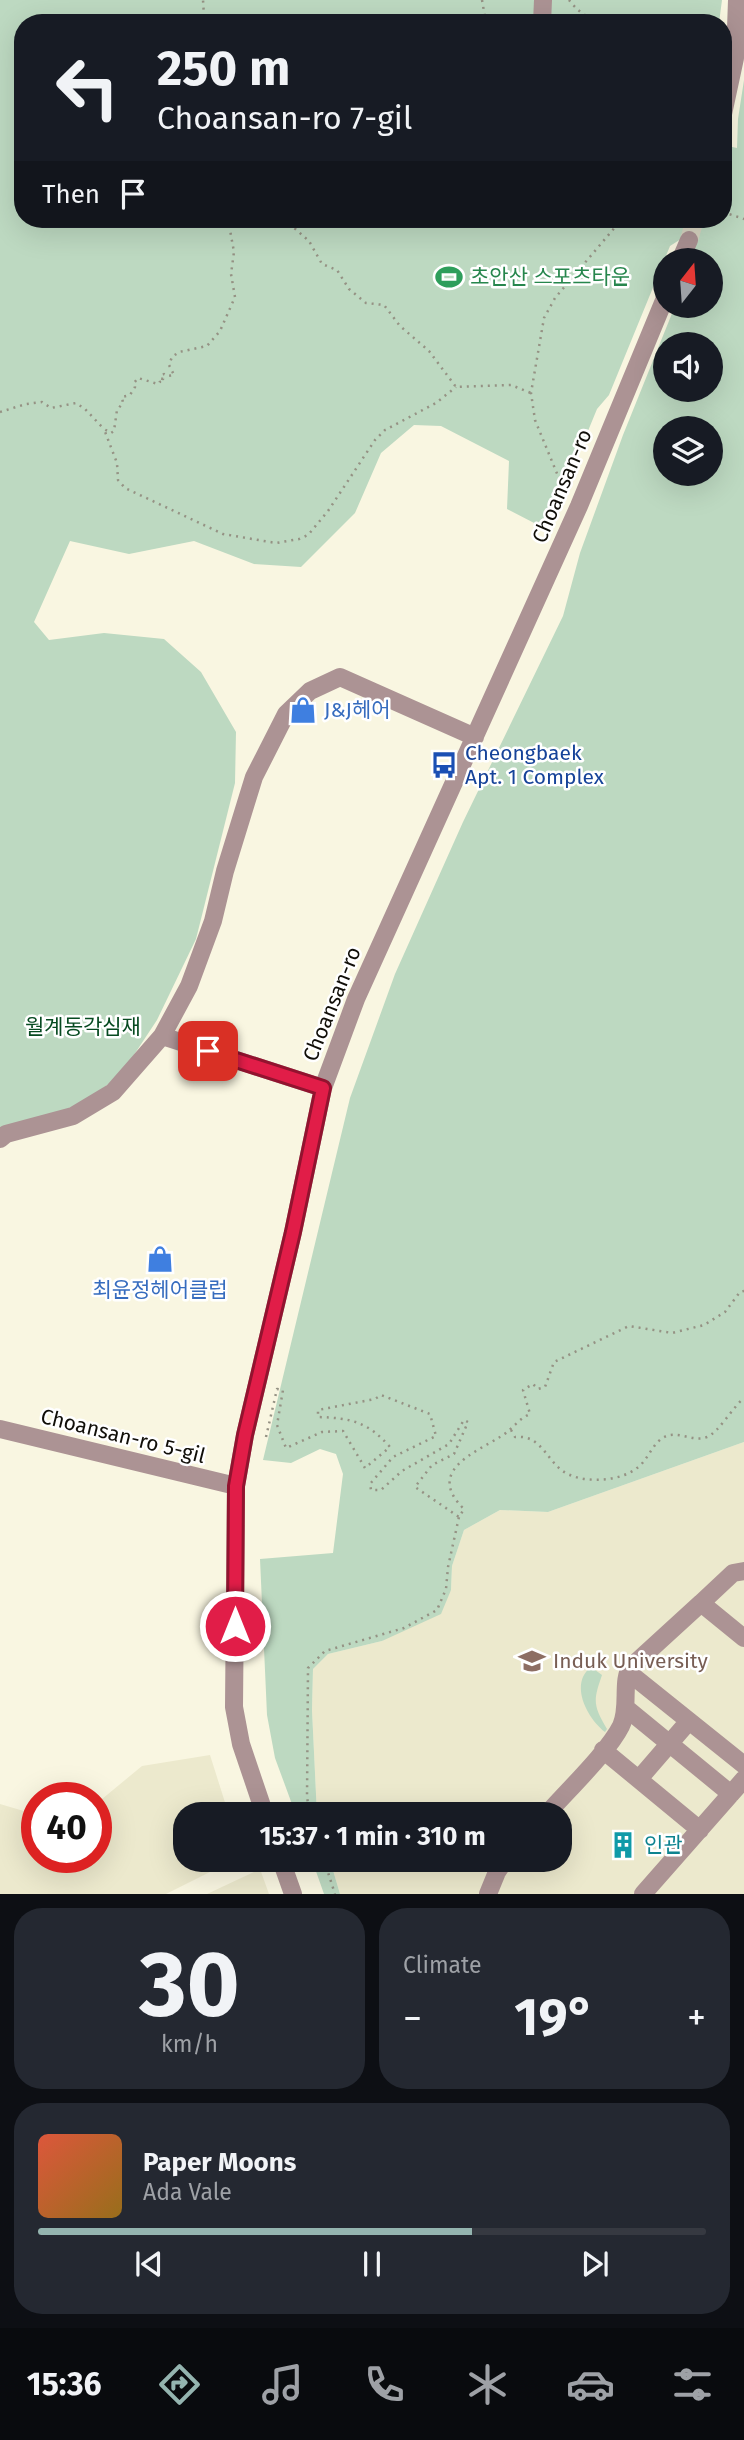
<!DOCTYPE html>
<html lang="en">
<head>
<meta charset="utf-8">
<style>
	:root { --surface:#171b24; --page:#242831; --text:#f1f3f6; --muted:#9ea1a6; --line:#363941; --accent:#94b4af }
	body { margin:0; font-family:"Fira Sans","Noto Sans KR",sans-serif; background:var(--page); color:var(--text); height:100vh; display:flex; flex-direction:column; font-size:26px; white-space:nowrap }
	* { box-sizing:border-box; margin:0 }
	p { font-size:23px; color:var(--muted) }
	.icon { flex:none; width:38px; height:38px; fill:none; stroke:currentColor; stroke-width:2; stroke-linecap:round; stroke-linejoin:round }
	.map { position:relative; height:1894px; overflow:hidden }
	.drawer { display:flex; flex-direction:column; gap:14px; padding:14px; background:#0d0f14; flex:1 }
	.drawer>* { flex:none }
	.hud { position:absolute; left:14px; top:14px; width:718px; height:214px; border-radius:28px; box-shadow:0 7px 28px #0002; background:#171b24; color:var(--text); overflow:hidden }
	.needle { width:46px; rotate:17deg }
	.buttons { position:absolute; left:653px; top:248px; display:grid; gap:14px }
	.buttons a { display:grid; place-items:center; width:70px; height:70px; border-radius:50%; background:var(--surface); box-shadow:0 7px 28px #0002; font-size:35px }
	.speed { position:absolute; left:21px; top:1782px; display:flex; gap:14px; font-size:35px; font-weight:700; text-align:center }
	.speed>* { display:grid; place-content:center; width:91px; height:91px; border-radius:50%; background:var(--surface); box-shadow:0 7px 28px #0002; line-height:1 }
	.speed .limit { border:10px solid #d22; background:#fff; color:#111 }
	.pin { position:absolute; display:grid; place-items:center; width:60px; height:60px; color:#fff; margin:-30px; border-radius:14px; box-shadow:0 4px 10px #0006 }
	.me { position:absolute; width:77px; margin:-38px; rotate:0deg; stroke-linejoin:round; filter:drop-shadow(0 0 5px #0008) }
	.turn { display:flex; align-items:center; gap:24px; height:147px; padding:0 28px; font-size:32px }
	.turn .icon { width:91px; height:91px; stroke-width:2.5 }
	.turn b { display:block; font-size:49px; line-height:60px }
	.then { display:flex; align-items:center; height:66px; padding:0 28px; background:#0003; gap:14px; font-size:26px }
	.big { font-size:52px; font-weight:700; line-height:1.1 }
	.drawer .card { flex:1; display:flex; flex-direction:column; justify-content:center; gap:10px; min-width:0; padding:0 24px; border-radius:28px; background:var(--page) }
	.drawer .dial { align-items:center; gap:0 }
	.dial b { font-size:91px; line-height:1 }
	.song { display:flex; align-items:center; gap:21px }
	.cover { width:84px; height:84px; border-radius:10px; background:linear-gradient(135deg,hsl(10 70% 55%),hsl(40 70% 35%)) }
	.played { height:7px; border-radius:4px; background:linear-gradient(90deg,var(--accent) 65%,var(--line) 65%) }
	.keys { display:flex; justify-content:space-around; direction:ltr }
	.heat { display:flex; justify-content:space-between; align-items:center; font-size:38px; direction:ltr }
	.drawer .tiles { flex:1; display:grid; gap:14px; grid-template-columns:1fr 1fr }
	.card:last-child { grid-column:span 2 }
	.trip { position:absolute; left:173px; top:1802px; width:399px; height:70px; border-radius:28px; background:var(--surface); box-shadow:0 7px 28px #0002; font-weight:700; line-height:70px; text-align:center }
	.menu { display:flex; height:112px; justify-content:space-around; align-items:center; background:#090b0e; color:var(--muted) }
	.menu .icon { width:49px; height:49px }
	.menu .current { color:var(--accent) }
	.menu b { font-size:32px; color:var(--text) }
	.map>svg:first-child { display:block }
</style>
</head>
<body>
<div class="map">
<svg width="744" height="1894" viewBox="0 0 744 1894">
	<rect width="100%" height="100%" fill="#f9f6e1"/>
	<path fill="#ece9cd" d="M744,1442V1894H340L330,1860H560V1815H317L312,1710L313,1669L328,1654L382,1641L451,1590L452,1566L464,1530L500,1510L548,1512Z
		M210,1755L229,1815H186V1860H234L166,1894H0V1804L37,1815V1857H96V1804L142,1766Z
		M260,1869L269,1894H207Z"/>
	<path fill="#bdd9c1" fill-rule="evenodd" d="M0,0H722L719,23H23V219H723V145L737,148L738,119L744,80V1442L548,1512L500,1510L464,1530L452,1566L451,1590L441,1614L382,1641L328,1654L313,1669L312,1710L317,1815H296L275,1758L267,1715L260,1559L333,1553L343,1474L336,1454L320,1449L291,1463L263,1460L350,1098L395,974L463,822L563,616L580,553L623,435L675,306H710V261H694L695,257L692,243L681,239L670,246L609,395L597,409L558,504L538,525L507,509L509,461L441,426L414,425L381,453L355,513L301,567L254,564L194,541L129,554L70,541L34,622L49,640L104,633L164,639L201,672L236,732L235,783L196,939L157,1020L120,1076L82,1103L49,1116L0,1129ZM665,345H710V390H665ZM665,429H710V474H665Z
		M591,1667L602,1675C593,1701 593,1705 607,1729L605,1732C587,1718 569,1684 591,1667Z
		M312,1860H330L340,1894H324Z"/>
	<g fill="none" stroke-linecap="round" stroke-linejoin="round">
		<path stroke="#d6d3c0" stroke-width="18" stroke-dasharray="18 9" stroke-linecap="butt" d="M689,240L695,219"/>
		<path stroke="#959284" stroke-width="2.5" stroke-dasharray="2 5" stroke-linecap="butt" d="M482,0L486,23
			M569,0C576,9 587,19 599,21C607,22 609,18 617,23
			M201,23L204,16L203,0
			M723,212L744,219
			M228,219L234,252L231,274L235,297L220,331L207,346L179,352L172,357L169,365L174,375L167,376L164,374L162,375L163,379L159,378L160,382L158,384L138,378L134,383L135,387L130,395L122,397L123,403L117,410L114,431L111,433L104,429L117,463L118,480L125,488L223,534L276,543L299,539L308,535L328,511L375,440L385,430L436,403L456,387
			M284,219L309,241L322,264L337,270L349,289L366,303L384,305L400,326L429,351L456,387L511,385L531,393
			M0,412L26,404L42,402L51,408L76,403L85,409L104,429
			M565,493L535,420L531,393L544,318L555,298L622,219
			M511,1430L515,1437C544,1434 547,1466 570,1475C588,1483 621,1481 637,1468C647,1461 651,1447 661,1439C676,1428 692,1443 707,1437C719,1432 732,1408 744,1398
			M266,1437L277,1389L283,1390L277,1425L286,1448L322,1432L343,1431L365,1468L390,1447C368,1422 351,1418 318,1417V1410L375,1399L381,1395L430,1414L436,1436L393,1457L370,1484L371,1490H381L402,1471L449,1444L464,1420L468,1422L454,1454L432,1465L415,1487L459,1517L464,1509C426,1472 472,1454 500,1437C511,1431 518,1419 530,1414L523,1390L533,1384L538,1389L545,1387L554,1362L629,1326L672,1333L704,1325L725,1312L740,1292L744,1291
			M310,1815L307,1797L308,1668L325,1651L404,1628L437,1610L446,1589L448,1567L459,1517
			M324,1860L335,1894"/>
		<path stroke="#ac9394" stroke-width="18" d="M542,23L543,0
			M723,114L735,58L737,0
			M680,261L689,240
			M162,1036L189,986L213,921L225,871L254,777L286,714L310,691L340,677L475,737
			M0,1139L6,1134L73,1116L113,1092L162,1036L323,1088
			M0,1429L236,1486
			M701,1603L733,1573L744,1571
			M628,1672L744,1765
			M626,1708L731,1794
			M603,1750L700,1830
			M639,1779L689,1721
			M265,1815L241,1744L234,1707L236,1486L245,1435L293,1232L323,1088L356,999L579,506L665,298
			M546,1815C567,1791 608,1752 621,1726C630,1707 621,1680 631,1667L701,1603L744,1638
			M281,1860L293,1894
			M488,1894L497,1872L505,1860
			M643,1894L744,1779"/>
	</g>
	<g fill="none" stroke-linecap="round" stroke-linejoin="round">
		<defs>
			<path id="route" d="M208,1051L323,1088L293,1232L245,1435L236,1486L235,1626"/>
		</defs>
		<use href="#route" stroke="#92132f" stroke-width="18"/>
		<use href="#route" stroke="#e11d48" stroke-width="12"/>
	</g>
	<defs>
		<symbol id="stadium-bare" viewBox="-9 -9 18 18"><path d="M0-5a6.5 5 0 1 0 0 10a6.5 5 0 1 0 0-10ZM-3.5-1.8h7v3.6h-7Z" fill="#2e9e5b" stroke="#fff" stroke-width="2.5" paint-order="stroke"/></symbol>
		<symbol id="shop-bare" viewBox="-9 -9 18 18"><path d="M-5-2.5h2.3a2.7 3.5 0 0 1 5.4 0H5L5.5 6h-11ZM-1.5-2.5h3a1.5 2.3 0 0 0-3 0Z" fill="#3f7fe0" stroke="#fff" stroke-width="2.5" paint-order="stroke"/></symbol>
		<symbol id="bus-bare" viewBox="-9 -9 18 18"><path d="M-5-6H5V4H4V6H2V4H-2V6H-4V4H-5ZM-3.5-4V0h7V-4ZM-3.5 1.2v1.5H-2V1.2ZM2 1.2v1.5H3.5V1.2Z" fill="#1a4fb4" stroke="#fff" stroke-width="2.5" paint-order="stroke"/></symbol>
		<symbol id="university-bare" viewBox="-9 -9 18 18"><path d="M0-5L7-2L0 1L-7-2ZM-4 1L0 2.5L4 1V4Q0 6-4 4Z" fill="#8d6e63" stroke="#fff" stroke-width="2.5" paint-order="stroke"/></symbol>
		<symbol id="building-bare" viewBox="-9 -9 18 18"><path d="M-4-6H4V6H1V3H-1V6H-4ZM-2.5-4.3h1.7v1.8h-1.7ZM.8-4.3h1.7v1.8H.8ZM-2.5-1h1.7V.8h-1.7ZM.8-1h1.7V.8H.8Z" fill="#0f9aa8" stroke="#fff" stroke-width="2.5" paint-order="stroke"/></symbol>
	</defs>
	<g fill-rule="evenodd">
		<use href="#stadium-bare" x="430" y="258" width="38" height="38"/>
		<use href="#shop-bare" x="284" y="691" width="38" height="38"/>
		<use href="#bus-bare" x="425" y="746" width="38" height="38"/>
		<use href="#shop-bare" x="141" y="1240" width="38" height="38"/>
		<use href="#university-bare" x="513" y="1642" width="38" height="38"/>
		<use href="#building-bare" x="604" y="1826" width="38" height="38"/>
	</g>
	<g text-anchor="middle" dominant-baseline="central" stroke-width="5" stroke-linejoin="round" paint-order="stroke">
		<g font-size="21" fill="#27864d" stroke="#fff" text-anchor="start">
			<text x="470" y="277">초안산 스포츠타운</text>
		</g>
		<g font-size="21" fill="#100e08" stroke="#fff">
			<text transform="translate(562 486) rotate(-67)">Choansan-ro</text>
			<text transform="translate(332 1004) rotate(-68)">Choansan-ro</text>
			<text transform="translate(123 1436) rotate(14)">Choansan-ro 5-gil</text>
		</g>
		<g font-size="21" fill="#366cbe" stroke="#fff" text-anchor="start">
			<text x="324" y="710">J&amp;J헤어</text>
			<text x="160" y="1290" text-anchor="middle">최윤정헤어클럽</text>
		</g>
		<g font-size="21" fill="#164399" stroke="#fff" text-anchor="start">
			<text x="465" y="753">Cheongbaek<tspan x="465" dy="24">Apt. 1 Complex</tspan></text>
		</g>
		<g font-size="21" fill="#064a20" stroke="#fff">
			<text x="83" y="1027">월계동각심재</text>
		</g>
		<g font-size="21" fill="#785e54" stroke="#fff" text-anchor="start">
			<text x="553" y="1661">Induk University</text>
		</g>
		<g font-size="21" fill="#0d838f" stroke="#fff" text-anchor="start">
			<text x="644" y="1845">인관</text>
		</g>
	</g>
</svg>
<div class="buttons">
<a><svg class="needle" viewBox="-14 -14 28 28"><path d="M0-13l5 13h-10z" fill="#e53935"/><path d="M0 13l5-13h-10z" fill="#9ea1a6"/></svg></a>
<a><svg class="icon" aria-label="sound" viewBox="0 0 24 24"><path d="M4 9h4l5-4v14l-5-4H4zM17 9q2 3 0 6"/></svg></a>
<a><svg class="icon" aria-label="layers" viewBox="0 0 24 24"><path d="M12 4l9 5-9 5-9-5zM3 14l9 5 9-5"/></svg></a>
</div>
<div class="speed"><div class="limit">40</div></div>
<div class="pin" style="left:208px;top:1051px;background:#d93025"><svg class="icon" aria-label="arrive" viewBox="0 0 24 24"><path d="M6 21V4h12l-3 4 3 4H6"/></svg></div>
<svg class="me" style="left:235px;top:1626px" viewBox="-20 -20 40 40"><circle r="17" fill="#e11d48" stroke="#fff" stroke-width="3"/><path d="M0-11L8 9 0 5-8 9z" fill="#fff"/></svg>
<div class="trip">15:37 · 1 min · 310 m</div>
<div class="hud">
<div class="turn"><svg class="icon" aria-label="left" viewBox="0 0 24 24"><path d="M17 20v-9H6M10 6l-5 5 5 5"/></svg><div><b>250 m</b>Choansan-ro 7-gil</div></div>
<div class="then">Then<svg class="icon" aria-label="arrive" viewBox="0 0 24 24"><path d="M6 21V4h12l-3 4 3 4H6"/></svg></div>
</div>
</div>
<section class="drawer">
<div class="tiles">
<div class="card dial"><b>30</b><p>km/h</p></div>
<div class="card"><p>Climate</p>
<div class="heat"><a>−</a><b class="big">19°</b><a>+</a></div>
</div>
<div class="card">
<div class="song"><i class="cover"></i><div><b>Paper Moons</b><p>Ada Vale</p></div></div>
<div class="played"></div>
<div class="keys"><svg class="icon" aria-label="previous" viewBox="0 0 24 24"><path d="M18 5L8 12l10 7zM5 5v14"/></svg><svg class="icon" aria-label="pause" viewBox="0 0 24 24"><path d="M8 5v14M16 5v14"/></svg><svg class="icon" aria-label="next" viewBox="0 0 24 24"><path d="M6 5l10 7-10 7zM19 5v14"/></svg></div>
</div>
</div>
</section>
<nav class="menu">
<b>15:36</b>
<svg class="icon current" aria-label="directions" viewBox="0 0 24 24"><path d="M12 3l9 9-9 9-9-9zM9 14v-3h6M13 9l2 2-2 2"/></svg>
<svg class="icon" aria-label="music" viewBox="0 0 24 24"><path d="M9 18V5l10-2v13"/><circle cx="6" cy="18" r="3"/><circle cx="16" cy="16" r="3"/></svg>
<svg class="icon" aria-label="phone" viewBox="0 0 24 24"><path d="M5 4h4l2 5-3 2q2 4 5 5l2-3 5 2v4C11 20 4 13 5 4z"/></svg>
<svg class="icon" aria-label="climate" viewBox="0 0 24 24"><path d="M12 3v18M4 7l16 10M4 17L20 7"/></svg>
<svg class="icon" aria-label="car" viewBox="0 0 24 24"><path d="M5 17H2v-5l4-1 3-4h7l3 4 3 1v5h-3M9 17h6M6 11h13"/><circle cx="7" cy="17" r="2"/><circle cx="17" cy="17" r="2"/></svg>
<svg class="icon" aria-label="filters" viewBox="0 0 24 24"><path d="M4 7h16M4 17h16"/><circle cx="9" cy="7" r="2"/><circle cx="15" cy="17" r="2"/></svg>
</nav>
</body>
</html>
